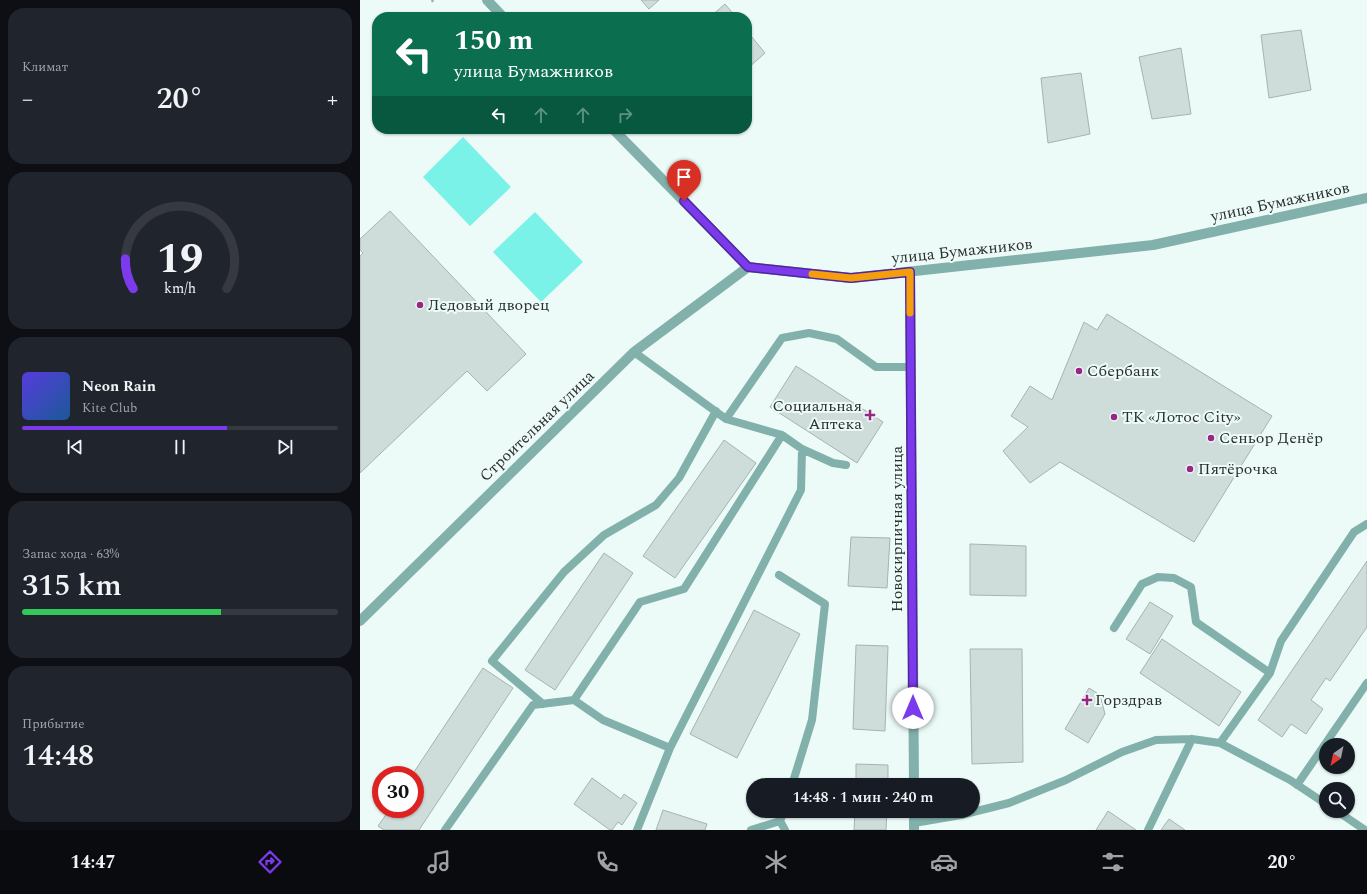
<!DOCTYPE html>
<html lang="ru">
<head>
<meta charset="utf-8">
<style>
	:root { --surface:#171b24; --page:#20242c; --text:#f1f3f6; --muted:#9ea1a6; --line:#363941; --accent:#7c3aed }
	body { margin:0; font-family:Spectral,serif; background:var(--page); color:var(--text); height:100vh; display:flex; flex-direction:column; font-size:15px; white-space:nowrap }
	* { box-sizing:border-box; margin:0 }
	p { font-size:13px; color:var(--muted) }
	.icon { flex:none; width:22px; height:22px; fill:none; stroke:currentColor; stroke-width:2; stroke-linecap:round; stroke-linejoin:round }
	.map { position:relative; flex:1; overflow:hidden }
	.drawer { display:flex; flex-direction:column; gap:8px; padding:8px; background:#0d0f14; width:360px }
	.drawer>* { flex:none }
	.top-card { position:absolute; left:12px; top:12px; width:380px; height:122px; border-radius:16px; box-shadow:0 1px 3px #0004; background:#0b6e4f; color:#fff; overflow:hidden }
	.needle { width:26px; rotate:213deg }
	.tools { position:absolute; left:959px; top:738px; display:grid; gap:8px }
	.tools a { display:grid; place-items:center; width:36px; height:36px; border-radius:50%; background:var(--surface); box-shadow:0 1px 3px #0004; font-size:20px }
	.speed { position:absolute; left:12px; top:766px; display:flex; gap:8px; font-size:20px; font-weight:700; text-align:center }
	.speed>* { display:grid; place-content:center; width:52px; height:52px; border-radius:50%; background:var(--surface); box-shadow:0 1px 3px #0004; line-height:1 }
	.speed .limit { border:6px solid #d22; background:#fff; color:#111 }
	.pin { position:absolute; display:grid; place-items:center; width:34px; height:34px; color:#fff; margin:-41px -17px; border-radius:50% 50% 50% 0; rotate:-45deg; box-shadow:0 0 4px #0007 }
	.pin .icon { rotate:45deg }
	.me { position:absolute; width:44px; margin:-22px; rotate:0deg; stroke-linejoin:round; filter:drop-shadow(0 0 3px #0008) }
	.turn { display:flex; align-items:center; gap:14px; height:84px; padding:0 16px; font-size:18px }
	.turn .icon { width:52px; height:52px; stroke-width:2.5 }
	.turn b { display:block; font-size:28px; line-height:34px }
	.lanes { display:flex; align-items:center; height:38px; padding:0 16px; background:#0003; justify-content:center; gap:20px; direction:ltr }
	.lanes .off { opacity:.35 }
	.big { font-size:30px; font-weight:600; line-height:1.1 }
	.drawer .card { flex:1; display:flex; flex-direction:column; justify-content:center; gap:6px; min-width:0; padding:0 14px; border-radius:16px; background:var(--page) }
	.drawer .dial { align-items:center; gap:0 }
	.dial svg { height:104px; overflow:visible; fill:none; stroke:var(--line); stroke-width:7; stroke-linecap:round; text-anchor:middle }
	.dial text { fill:var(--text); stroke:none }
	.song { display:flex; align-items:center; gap:12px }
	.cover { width:48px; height:48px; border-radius:6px; background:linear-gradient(135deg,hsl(250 70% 55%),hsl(210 70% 35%)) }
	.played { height:4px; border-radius:2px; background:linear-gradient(90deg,var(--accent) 65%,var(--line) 65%) }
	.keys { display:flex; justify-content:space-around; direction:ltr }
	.heat { display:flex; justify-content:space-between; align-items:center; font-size:22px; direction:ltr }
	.charge { height:6px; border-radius:3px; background:linear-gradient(90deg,#34c759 63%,var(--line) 0) }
	.trip { position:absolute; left:386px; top:778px; width:234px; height:40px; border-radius:20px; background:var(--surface); box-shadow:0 1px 3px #0004; font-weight:600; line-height:40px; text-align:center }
	.menu { display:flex; height:64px; justify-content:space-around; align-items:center; background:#090b0e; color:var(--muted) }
	.menu .icon { width:28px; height:28px }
	.menu .current { color:var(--accent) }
	.menu b { font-size:18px; color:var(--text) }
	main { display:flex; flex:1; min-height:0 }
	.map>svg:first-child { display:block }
</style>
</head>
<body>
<main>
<section class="drawer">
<div class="card"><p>Климат</p>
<div class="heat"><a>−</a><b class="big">20°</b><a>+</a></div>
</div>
<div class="card dial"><svg viewBox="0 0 100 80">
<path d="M14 69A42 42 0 1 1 86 69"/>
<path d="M14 69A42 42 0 0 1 8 46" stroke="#7c3aed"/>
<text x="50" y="56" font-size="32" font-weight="700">19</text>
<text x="50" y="72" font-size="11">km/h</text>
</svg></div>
<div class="card">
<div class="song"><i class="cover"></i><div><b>Neon Rain</b><p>Kite Club</p></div></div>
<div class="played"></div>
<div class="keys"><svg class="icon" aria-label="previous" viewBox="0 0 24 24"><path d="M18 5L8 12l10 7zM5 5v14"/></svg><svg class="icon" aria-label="pause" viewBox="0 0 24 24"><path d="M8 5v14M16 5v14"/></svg><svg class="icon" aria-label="next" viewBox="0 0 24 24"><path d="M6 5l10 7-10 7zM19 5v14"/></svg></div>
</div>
<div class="card"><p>Запас хода · 63%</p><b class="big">315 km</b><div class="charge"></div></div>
<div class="card"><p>Прибытие</p><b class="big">14:48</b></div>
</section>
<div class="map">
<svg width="1007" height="830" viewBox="0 0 1007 830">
	<rect width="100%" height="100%" fill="#ecfaf8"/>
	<path fill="#7af2e7" d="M103,137L151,187L110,226L63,177Z
		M175,212L223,262L181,302L133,252Z"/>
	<path fill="#cedcda" stroke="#a6b3b1" d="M281,0H299L289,9Z
		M365,4L376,17H350Z
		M941,30L951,90L909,98L901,35Z
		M387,31L405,53L387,69Z
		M821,48L831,114L792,119L779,57Z
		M721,73L730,134L688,143L681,78Z
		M30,211L166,354L127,391L107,371L0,473V256L3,253L0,250V239Z
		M747,314L912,416L834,542L700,462L670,483L643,451L668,427L651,416L670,386L692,400L724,322L737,330Z
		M436,366L523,422L497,463L410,407Z
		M364,440L396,463L315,578L283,556Z
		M491,537L530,538L527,588L488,586Z
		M610,544L666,546V596L610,595Z
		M244,553L273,573L195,690L165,670Z
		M1007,561V627L970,681L966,678L951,700L963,709L946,734L931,724L922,737L898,720Z
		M790,602L813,616L790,654L766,639Z
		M394,610L440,634L377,758L330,734Z
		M802,639L881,692L859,726L780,673Z
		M496,645L528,646L525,731L493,729Z
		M610,649H662L663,762L612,764Z
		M123,668L153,688L59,830H24L18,826L30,809H55V775H52Z
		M729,688L740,695L745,714L728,743L705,729Z
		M496,764L528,765V785H496Z
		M232,778L261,799L264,794L277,803L262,825L258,822L252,830H250L214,804Z
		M303,810L347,824L345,830H296Z
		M495,811H527L526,830H494Z
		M748,811L776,830H736Z
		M809,819L825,830H801Z"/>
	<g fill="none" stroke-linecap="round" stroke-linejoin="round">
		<path stroke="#a1acab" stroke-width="2.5" stroke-dasharray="3 2" stroke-linecap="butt" d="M72,0L73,2"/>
		<path stroke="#82b0ab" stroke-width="8" d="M274,352L366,419L422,338L449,333L477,339L516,367H551
			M366,419L422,435L442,449L473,463L486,465
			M419,575L465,604L452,720L432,785
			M754,628L782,584L798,577L814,578L831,587L836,622L910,673
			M214,700L243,720L310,748
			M183,704L132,661L204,572L244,535L296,505L319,478L356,411
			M860,743L910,673L921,641L994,532L1007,524
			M937,785L1007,683
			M977,811L1005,830
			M420,821L424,811
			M554,823L601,815L649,803L706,780L762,752L796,740L832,739L860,743L930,780L966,804
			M85,830L173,705L214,700L280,602L324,589L422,435
			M277,830L310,748L441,490L442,449
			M391,830L420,821L425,830
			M788,830L832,739"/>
		<path stroke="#82b0ab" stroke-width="10" d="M550,273L554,785
			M0,621L274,352L388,267
			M554,811V830"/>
		<path stroke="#82b0ab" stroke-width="10" d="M127,0L143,17
			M253,129L388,267L491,278L793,245L1007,198"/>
	</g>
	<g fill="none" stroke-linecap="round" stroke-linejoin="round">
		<defs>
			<path id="route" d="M324,201L388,267L491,278L550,272L553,708"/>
		</defs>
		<use href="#route" stroke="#51269a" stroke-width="10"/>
		<use href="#route" stroke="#7c3aed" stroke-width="7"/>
		<path stroke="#f59e0b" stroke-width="7" d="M452,274L491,278L550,272V313"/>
	</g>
	<g fill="#992683" stroke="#ecfaf8" stroke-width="1.5">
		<circle cx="60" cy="305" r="4"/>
		<circle cx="719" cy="371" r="4"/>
		<path d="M508 409h4v4h4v4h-4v4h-4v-4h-4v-4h4z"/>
		<circle cx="754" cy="417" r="4"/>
		<circle cx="851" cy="438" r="4"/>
		<circle cx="830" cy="469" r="4"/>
		<path d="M725 694h4v4h4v4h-4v4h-4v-4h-4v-4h4z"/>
	</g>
	<g text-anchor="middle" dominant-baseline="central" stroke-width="4" stroke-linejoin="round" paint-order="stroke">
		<g font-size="16" fill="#2a302f" stroke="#ecfaf8">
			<text transform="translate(920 202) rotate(-12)">улица Бумажников</text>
			<text transform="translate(602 251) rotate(-6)">улица Бумажников</text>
			<text transform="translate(177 426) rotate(-44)">Строительная улица</text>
			<text transform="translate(537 529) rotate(-90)">Новокирпичная улица</text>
		</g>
		<g font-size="16" fill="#2a302f" stroke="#ecfaf8" text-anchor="start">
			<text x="68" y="305">Ледовый дворец</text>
			<text x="727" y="371">Сбербанк</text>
			<text x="502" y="406" text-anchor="end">Социальная<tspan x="502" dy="18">Аптека</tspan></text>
			<text x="762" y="417">ТК «Лотос City»</text>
			<text x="859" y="438">Сеньор Денёр</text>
			<text x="838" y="469">Пятёрочка</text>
			<text x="735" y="700">Горздрав</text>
		</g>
	</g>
</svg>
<div class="tools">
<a><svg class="needle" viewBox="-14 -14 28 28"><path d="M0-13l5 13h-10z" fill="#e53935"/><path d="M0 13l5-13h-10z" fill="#9ea1a6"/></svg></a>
<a><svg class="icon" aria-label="search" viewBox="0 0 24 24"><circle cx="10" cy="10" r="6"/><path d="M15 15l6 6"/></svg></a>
</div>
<div class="speed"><div class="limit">30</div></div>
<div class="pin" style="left:324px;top:201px;background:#d93025"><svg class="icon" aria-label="arrive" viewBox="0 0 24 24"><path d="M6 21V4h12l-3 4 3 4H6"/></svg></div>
<svg class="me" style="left:553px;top:708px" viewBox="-20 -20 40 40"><circle r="19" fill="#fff"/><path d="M0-13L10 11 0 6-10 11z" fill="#7c3aed"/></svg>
<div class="trip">14:48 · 1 мин · 240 m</div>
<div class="top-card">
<div class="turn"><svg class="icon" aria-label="left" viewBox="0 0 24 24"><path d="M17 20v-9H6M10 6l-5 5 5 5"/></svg><div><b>150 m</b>улица Бумажников</div></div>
<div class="lanes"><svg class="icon" aria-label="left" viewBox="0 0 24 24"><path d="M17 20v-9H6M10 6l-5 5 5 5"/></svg><svg class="icon off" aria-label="ahead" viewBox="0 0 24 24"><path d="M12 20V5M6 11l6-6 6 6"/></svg><svg class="icon off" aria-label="ahead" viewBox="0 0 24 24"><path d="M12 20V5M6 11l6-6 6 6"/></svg><svg class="icon off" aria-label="right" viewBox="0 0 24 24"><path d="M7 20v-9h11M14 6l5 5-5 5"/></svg></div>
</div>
</div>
</main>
<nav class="menu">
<b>14:47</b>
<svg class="icon current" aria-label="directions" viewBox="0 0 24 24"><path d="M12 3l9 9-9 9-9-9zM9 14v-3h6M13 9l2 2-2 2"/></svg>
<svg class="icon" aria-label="music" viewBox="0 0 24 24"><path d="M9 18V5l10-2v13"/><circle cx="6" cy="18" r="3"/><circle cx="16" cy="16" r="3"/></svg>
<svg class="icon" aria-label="phone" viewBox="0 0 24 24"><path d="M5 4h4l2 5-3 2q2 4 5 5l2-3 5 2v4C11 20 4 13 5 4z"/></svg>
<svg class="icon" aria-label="climate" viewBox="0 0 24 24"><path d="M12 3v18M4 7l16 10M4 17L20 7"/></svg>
<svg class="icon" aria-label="car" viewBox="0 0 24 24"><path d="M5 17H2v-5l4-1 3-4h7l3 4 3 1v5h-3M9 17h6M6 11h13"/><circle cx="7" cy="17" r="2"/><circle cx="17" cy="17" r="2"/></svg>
<svg class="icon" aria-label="filters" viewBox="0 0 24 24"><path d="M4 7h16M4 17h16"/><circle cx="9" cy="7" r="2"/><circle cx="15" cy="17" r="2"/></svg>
<b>20°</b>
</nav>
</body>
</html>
